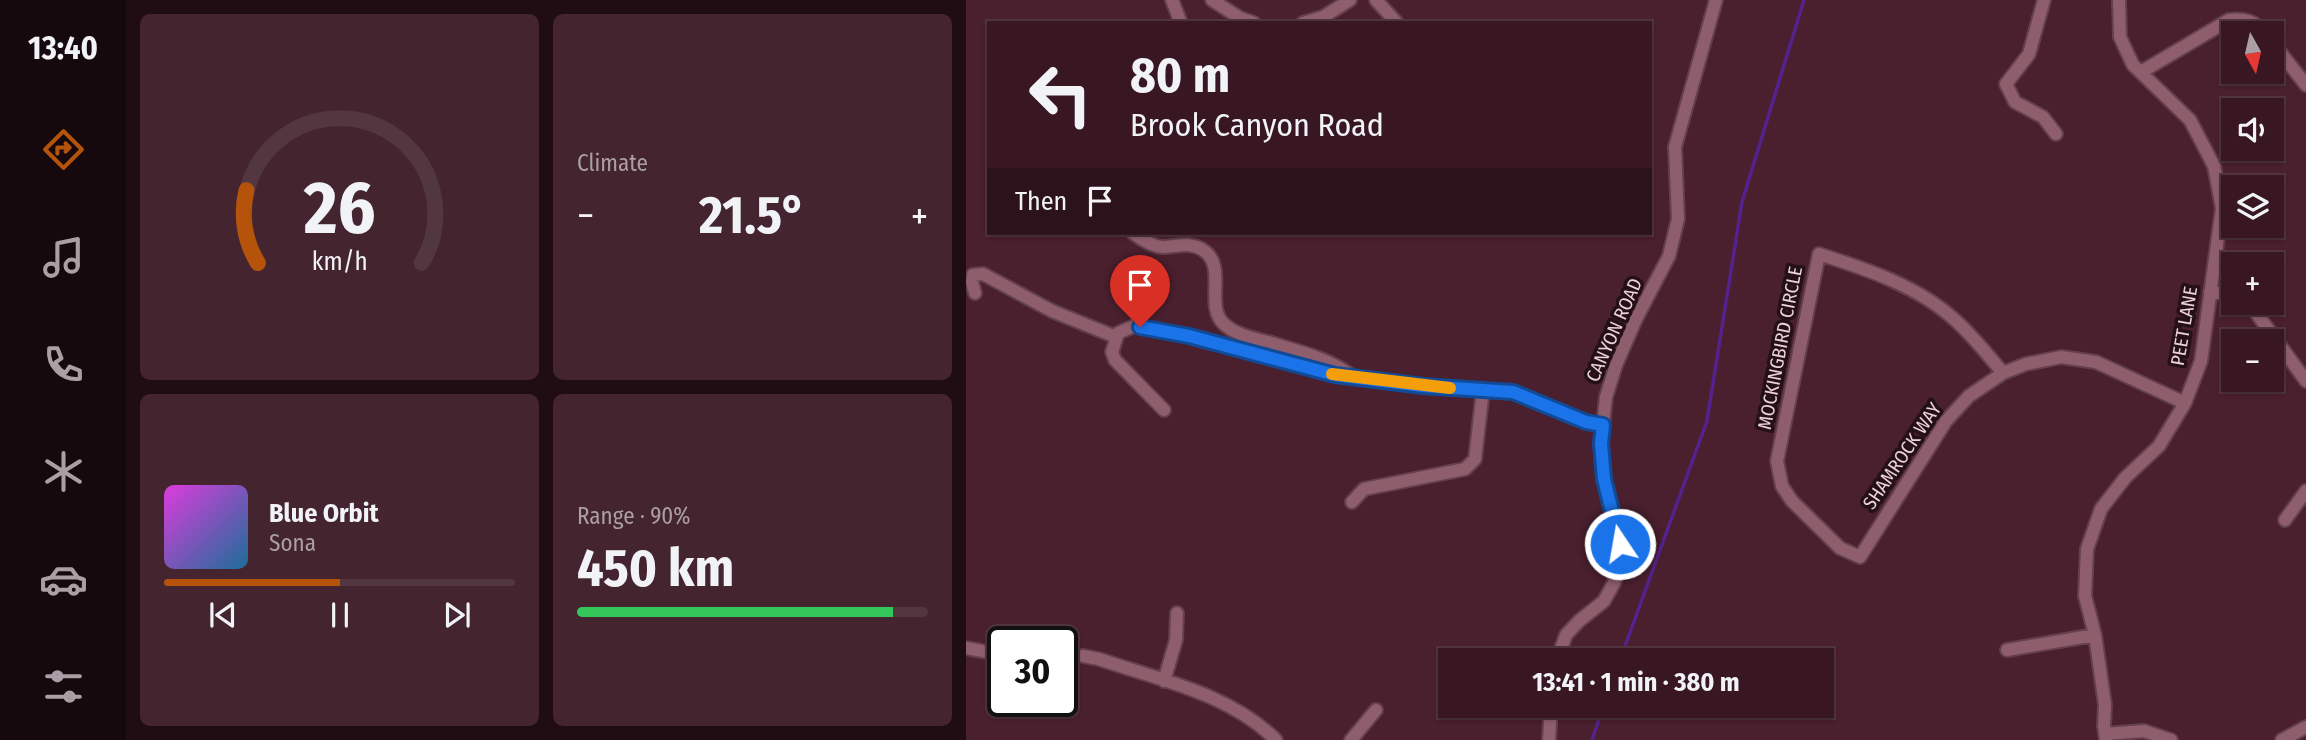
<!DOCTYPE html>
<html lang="en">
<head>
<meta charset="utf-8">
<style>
	:root { --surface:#381722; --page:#43242f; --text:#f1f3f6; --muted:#ab9fa5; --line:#523640; --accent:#b45309 }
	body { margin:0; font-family:"Fira Sans Condensed",sans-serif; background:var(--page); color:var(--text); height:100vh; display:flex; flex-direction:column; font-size:26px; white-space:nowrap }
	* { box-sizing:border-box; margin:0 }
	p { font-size:23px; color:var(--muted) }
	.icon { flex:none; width:38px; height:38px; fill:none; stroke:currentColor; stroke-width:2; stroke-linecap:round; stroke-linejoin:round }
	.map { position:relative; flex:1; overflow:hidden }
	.drawer { display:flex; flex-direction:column; gap:14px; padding:14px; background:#1f0d13; width:840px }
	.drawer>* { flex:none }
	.top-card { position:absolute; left:21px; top:21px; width:665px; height:214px; border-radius:0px; box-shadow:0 2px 5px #0004,0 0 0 2px var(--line); background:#381722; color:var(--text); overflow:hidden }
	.needle { width:46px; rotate:172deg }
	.tools { position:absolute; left:1255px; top:21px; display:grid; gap:14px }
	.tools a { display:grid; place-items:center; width:63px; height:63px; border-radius:0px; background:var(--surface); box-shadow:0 2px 5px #0004,0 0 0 2px var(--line); font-size:35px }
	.speed { position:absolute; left:21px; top:626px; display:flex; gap:14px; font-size:35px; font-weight:700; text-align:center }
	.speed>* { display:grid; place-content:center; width:91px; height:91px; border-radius:50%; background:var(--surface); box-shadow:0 2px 5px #0004,0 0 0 2px var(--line); line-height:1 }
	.speed .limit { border:4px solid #111; border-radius:10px; background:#fff; color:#111 }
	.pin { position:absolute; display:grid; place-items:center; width:60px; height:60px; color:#fff; margin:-72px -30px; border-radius:50% 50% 50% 0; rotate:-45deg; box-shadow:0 0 7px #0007 }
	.pin .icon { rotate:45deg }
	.me { position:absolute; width:77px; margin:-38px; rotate:348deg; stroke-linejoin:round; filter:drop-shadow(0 0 5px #0008) }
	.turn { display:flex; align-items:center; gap:24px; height:147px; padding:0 28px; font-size:32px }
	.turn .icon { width:91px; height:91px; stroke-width:2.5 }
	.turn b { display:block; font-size:49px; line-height:60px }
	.then { display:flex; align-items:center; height:66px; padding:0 28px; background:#0003; gap:14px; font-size:26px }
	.big { font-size:52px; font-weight:700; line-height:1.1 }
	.drawer .card { flex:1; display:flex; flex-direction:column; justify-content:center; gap:10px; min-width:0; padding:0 24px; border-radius:10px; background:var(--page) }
	.drawer .dial { align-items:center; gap:0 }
	.dial svg { height:182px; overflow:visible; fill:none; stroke:var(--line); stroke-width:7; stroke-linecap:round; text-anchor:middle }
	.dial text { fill:var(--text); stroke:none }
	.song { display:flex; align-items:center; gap:21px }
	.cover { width:84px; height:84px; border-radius:10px; background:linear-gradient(135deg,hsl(300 70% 55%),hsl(200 70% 35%)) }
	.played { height:7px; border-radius:4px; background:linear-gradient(90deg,var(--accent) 50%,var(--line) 50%) }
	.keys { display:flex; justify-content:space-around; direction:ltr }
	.heat { display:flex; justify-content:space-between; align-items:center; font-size:38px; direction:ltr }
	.charge { height:10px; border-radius:5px; background:linear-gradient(90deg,#34c759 90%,var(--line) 0) }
	.drawer .tiles { flex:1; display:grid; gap:14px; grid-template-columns:repeat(2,1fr) }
	.trip { position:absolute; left:472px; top:648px; width:396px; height:70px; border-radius:0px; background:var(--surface); box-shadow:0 2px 5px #0004,0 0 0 2px var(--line); font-weight:700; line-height:70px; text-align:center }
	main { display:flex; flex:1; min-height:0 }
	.tabs { display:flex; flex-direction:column; width:126px; justify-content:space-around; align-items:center; background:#16090e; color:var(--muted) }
	.tabs .icon { width:49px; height:49px }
	.tabs .active { color:var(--accent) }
	.tabs b { font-size:32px; color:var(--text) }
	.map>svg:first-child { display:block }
</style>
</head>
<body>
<main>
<nav class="tabs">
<b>13:40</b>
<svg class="icon active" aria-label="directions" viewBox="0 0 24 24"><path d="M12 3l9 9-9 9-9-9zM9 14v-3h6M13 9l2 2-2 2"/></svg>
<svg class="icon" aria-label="music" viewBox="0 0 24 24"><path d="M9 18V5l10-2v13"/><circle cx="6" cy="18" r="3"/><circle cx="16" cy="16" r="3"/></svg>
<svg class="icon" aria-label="phone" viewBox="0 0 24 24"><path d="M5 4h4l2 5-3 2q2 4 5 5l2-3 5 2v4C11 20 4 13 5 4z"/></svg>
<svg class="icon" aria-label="climate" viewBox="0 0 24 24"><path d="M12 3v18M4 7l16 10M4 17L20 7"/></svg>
<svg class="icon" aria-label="car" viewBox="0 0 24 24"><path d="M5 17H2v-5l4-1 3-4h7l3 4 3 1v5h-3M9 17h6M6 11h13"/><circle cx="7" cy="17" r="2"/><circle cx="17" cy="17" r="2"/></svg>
<svg class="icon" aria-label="filters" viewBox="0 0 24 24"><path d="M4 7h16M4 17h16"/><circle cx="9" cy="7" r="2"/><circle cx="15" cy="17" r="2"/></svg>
</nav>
<section class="drawer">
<div class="tiles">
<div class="card dial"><svg viewBox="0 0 100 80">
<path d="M14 69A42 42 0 1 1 86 69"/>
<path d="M14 69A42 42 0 0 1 9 37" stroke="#b45309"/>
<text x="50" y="56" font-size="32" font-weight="700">26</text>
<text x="50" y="72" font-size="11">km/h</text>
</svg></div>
<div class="card"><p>Climate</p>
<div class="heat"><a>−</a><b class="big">21.5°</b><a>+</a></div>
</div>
<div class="card">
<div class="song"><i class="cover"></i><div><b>Blue Orbit</b><p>Sona</p></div></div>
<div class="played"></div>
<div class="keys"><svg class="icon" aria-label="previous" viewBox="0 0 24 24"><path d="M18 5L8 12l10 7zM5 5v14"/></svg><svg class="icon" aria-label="pause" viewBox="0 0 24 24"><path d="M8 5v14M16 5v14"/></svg><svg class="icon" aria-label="next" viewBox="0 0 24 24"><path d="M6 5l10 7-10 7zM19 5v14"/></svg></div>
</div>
<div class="card"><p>Range · 90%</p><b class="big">450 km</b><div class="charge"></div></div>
</div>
</section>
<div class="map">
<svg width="1340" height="740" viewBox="0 0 1340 740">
	<rect width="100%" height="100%" fill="#4a1f2e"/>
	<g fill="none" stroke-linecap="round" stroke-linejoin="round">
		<path stroke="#54228e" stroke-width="3.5" d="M654,660L741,421L776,202L838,0
			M626,740L638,705"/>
		<defs>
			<path id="minor" d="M206,0L215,23
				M246,0L274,18L288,23
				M410,0L431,23
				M1078,0L1063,54L1040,84L1049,102L1077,117L1090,134
				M337,23L357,17L384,0
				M1306,42L1340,85
				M1175,72L1263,20C1278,18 1289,21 1299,33
				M167,233C175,239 185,246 196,247C210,247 224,241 237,250C262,266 238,306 258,324C270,335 286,338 302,342C331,351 362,358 386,376
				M1244,292L1267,294
				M9,293L6,282L7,275L17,274L86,311L150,337
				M1283,303L1340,381
				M1037,373C1022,355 1007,336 989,320C952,286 900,269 853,254L811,461L816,486L826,501L874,548L894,557L980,421L1003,396L1037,373L1060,364L1095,357L1130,362L1219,403
				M198,410L149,360L146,352L152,333L168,326L223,336L369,375L457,386L547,392L620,422L637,425
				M386,502L398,489L499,469L509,459L517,390
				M1319,520L1340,491
				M0,648L37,655
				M1041,650L1129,635
				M117,656L133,659C193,680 263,693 310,740
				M591,660L600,635L613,621L638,601L648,583L656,558L652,530L638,479L635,443L640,397L650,365L670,319L703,256L712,219L709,147L750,0
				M198,681L210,640L211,613
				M1139,734L1178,731L1205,740
				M385,740L410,710
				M583,740L585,705
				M1140,740L1138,726L1139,705L1129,635L1119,596L1121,549L1135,509L1159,478L1193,446L1219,403L1235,361L1256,208L1248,166L1224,120L1167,65L1154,37L1153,0
				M1316,740L1340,727"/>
		</defs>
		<use href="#minor" stroke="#643f4d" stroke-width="16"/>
		<use href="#minor" stroke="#8f5e6d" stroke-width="12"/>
	</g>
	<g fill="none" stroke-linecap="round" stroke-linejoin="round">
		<defs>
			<path id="route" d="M174,327L223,336L369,375L457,386L547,392L620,422L637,425L635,443L638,479L654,544"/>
		</defs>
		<use href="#route" stroke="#114b97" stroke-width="18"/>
		<use href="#route" stroke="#1a73e8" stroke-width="12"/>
		<path stroke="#f59e0b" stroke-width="12" d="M366,374L484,388"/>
	</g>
	<g text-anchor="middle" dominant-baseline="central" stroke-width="7" stroke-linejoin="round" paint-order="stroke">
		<g font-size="19" fill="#eed1d9" stroke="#241117">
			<text transform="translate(1218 326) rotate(-80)">PEET LANE</text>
			<text transform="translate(648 330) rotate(-66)">CANYON ROAD</text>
			<text transform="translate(814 348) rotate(-79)">MOCKINGBIRD CIRCLE</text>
			<text transform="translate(936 456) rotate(-56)">SHAMROCK WAY</text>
		</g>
	</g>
</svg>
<div class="tools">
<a><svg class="needle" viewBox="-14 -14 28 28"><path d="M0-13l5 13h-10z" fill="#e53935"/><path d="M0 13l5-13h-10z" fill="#ab9fa5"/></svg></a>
<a><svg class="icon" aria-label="sound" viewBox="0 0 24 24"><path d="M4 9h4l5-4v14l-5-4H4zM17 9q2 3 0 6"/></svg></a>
<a><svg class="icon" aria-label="layers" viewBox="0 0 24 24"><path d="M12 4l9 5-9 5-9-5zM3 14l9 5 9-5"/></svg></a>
<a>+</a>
<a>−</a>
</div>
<div class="speed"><div class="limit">30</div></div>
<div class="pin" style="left:174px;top:327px;background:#d93025"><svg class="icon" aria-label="arrive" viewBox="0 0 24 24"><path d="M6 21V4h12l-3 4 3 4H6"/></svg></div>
<svg class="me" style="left:654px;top:544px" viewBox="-20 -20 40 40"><circle r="17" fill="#1a73e8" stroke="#fff" stroke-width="3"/><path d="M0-11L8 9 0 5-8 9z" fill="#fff"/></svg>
<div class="trip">13:41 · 1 min · 380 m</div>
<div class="top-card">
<div class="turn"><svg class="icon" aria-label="left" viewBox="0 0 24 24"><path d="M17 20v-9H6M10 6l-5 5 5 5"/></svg><div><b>80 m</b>Brook Canyon Road</div></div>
<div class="then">Then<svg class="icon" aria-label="arrive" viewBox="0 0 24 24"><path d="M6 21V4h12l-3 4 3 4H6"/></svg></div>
</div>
</div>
</main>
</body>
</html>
